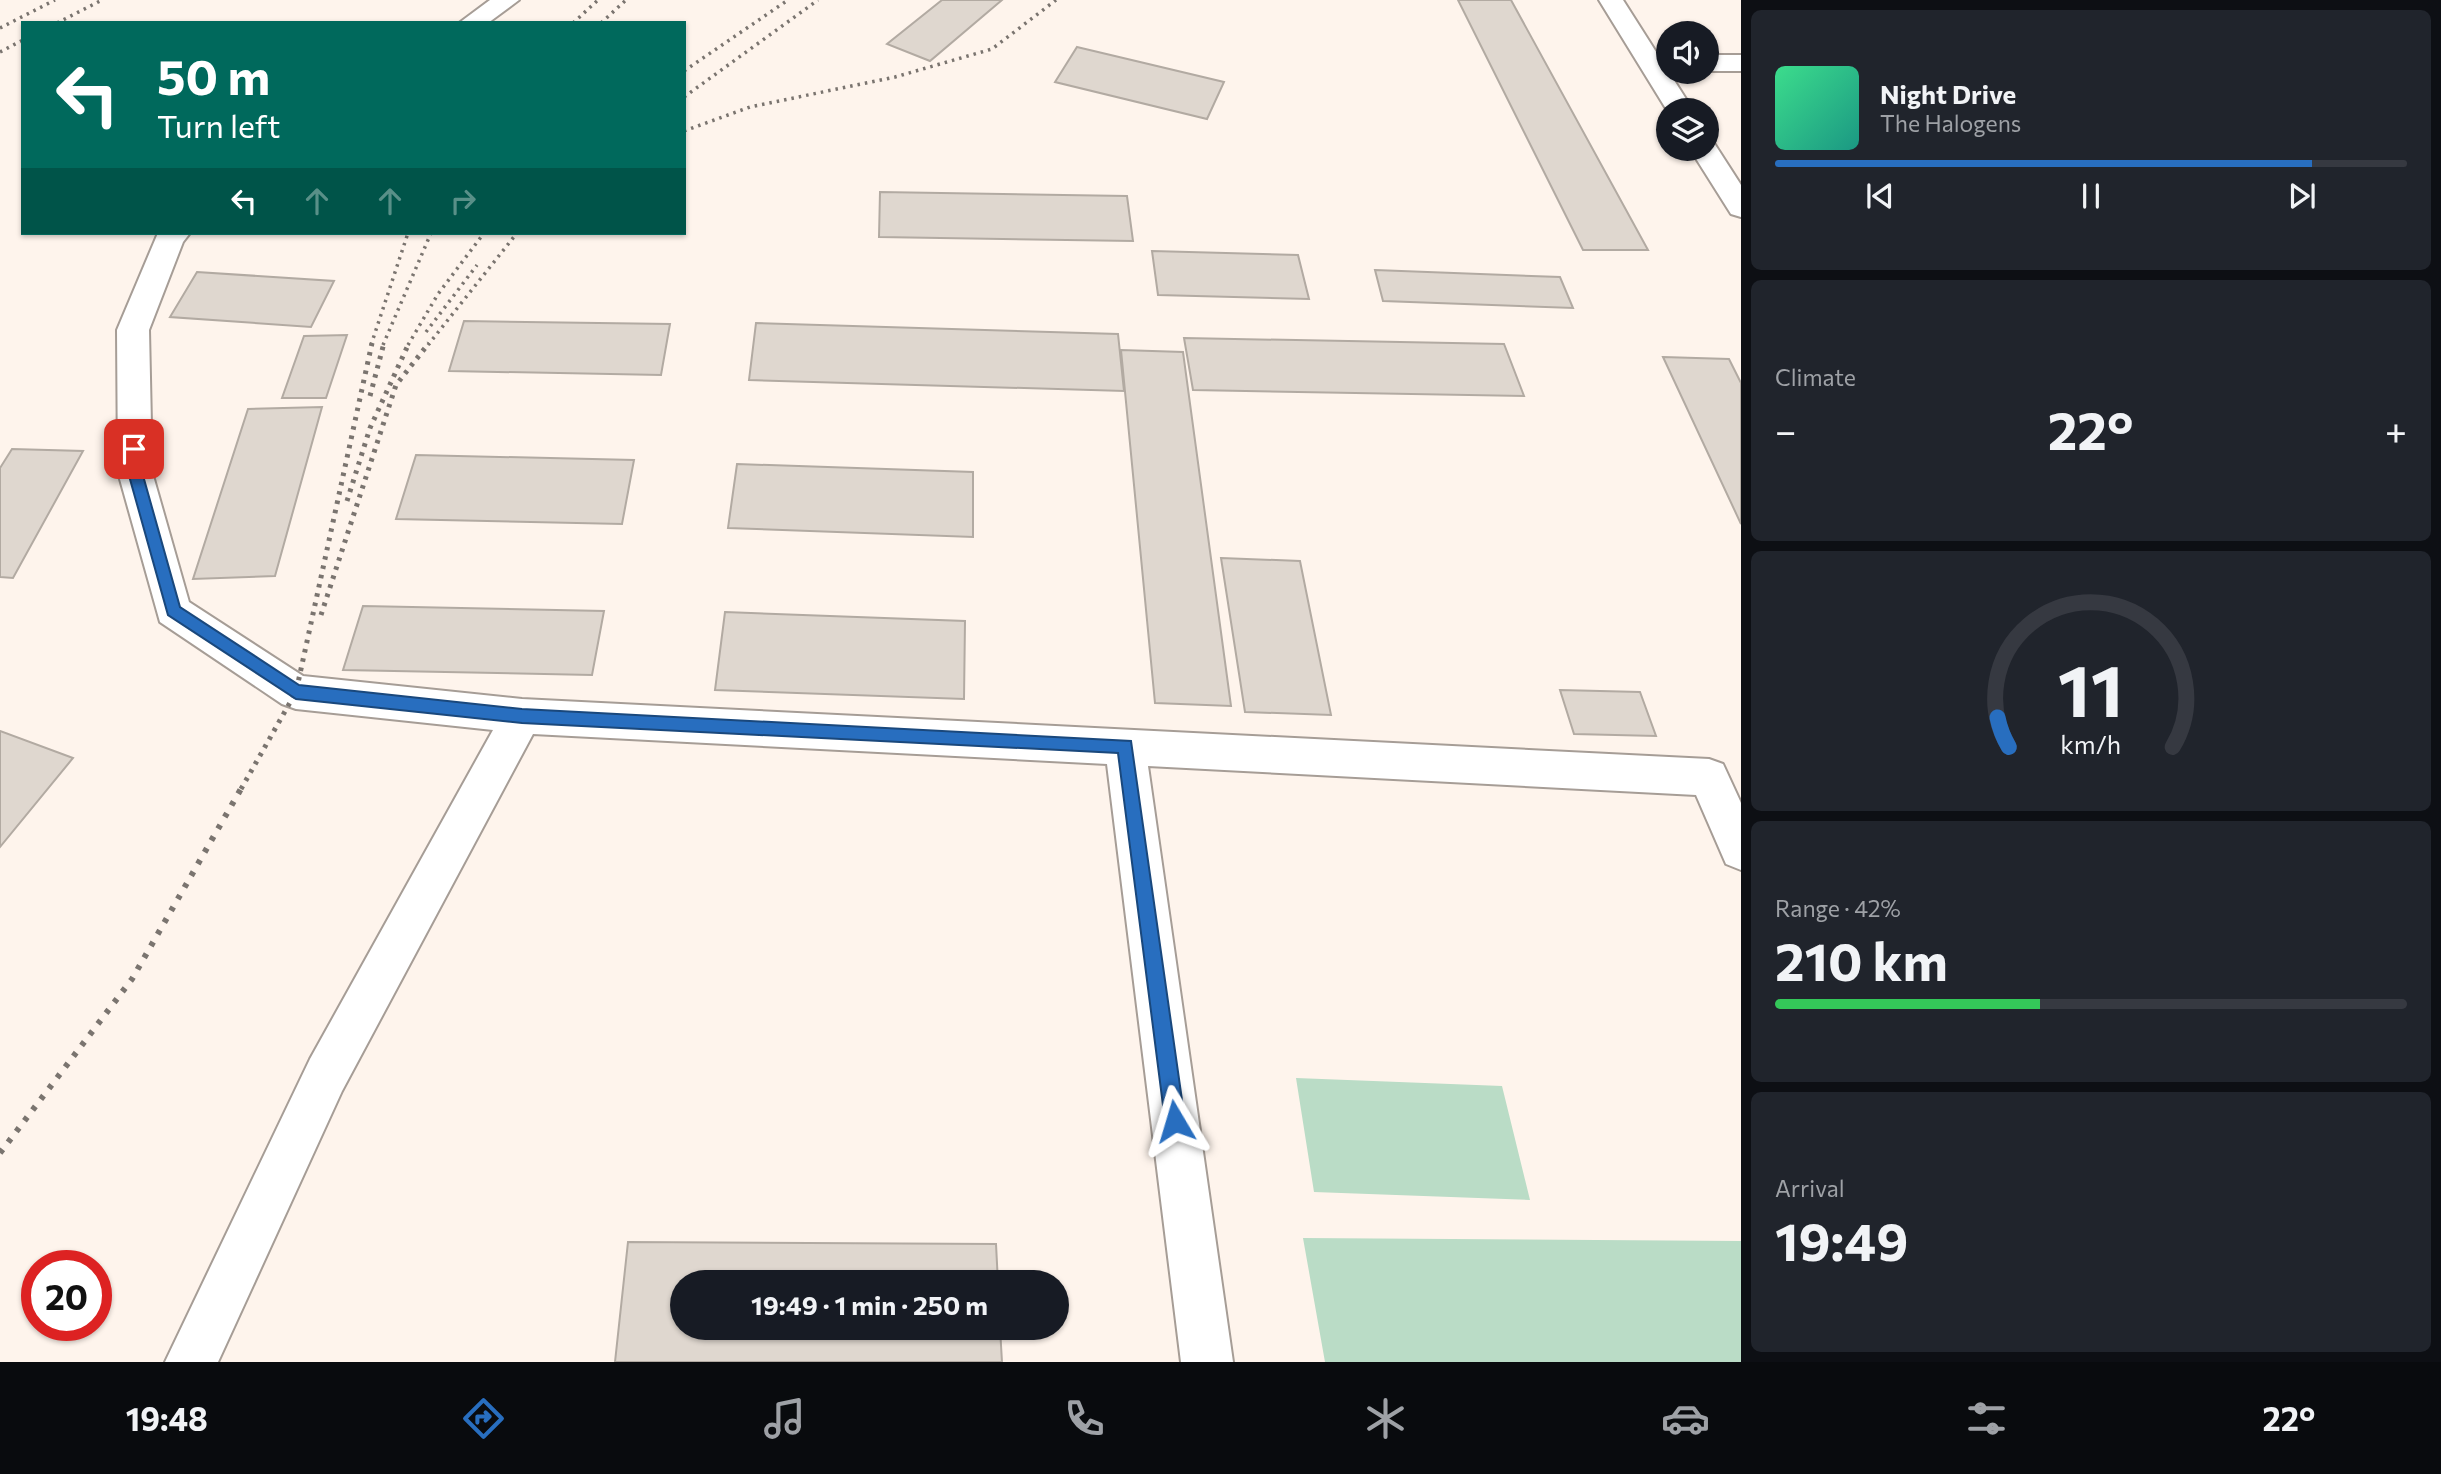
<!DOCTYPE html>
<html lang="en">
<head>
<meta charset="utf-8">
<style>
	:root { --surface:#171b24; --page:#20242c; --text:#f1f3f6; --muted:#9ea1a6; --line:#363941; --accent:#286ebf }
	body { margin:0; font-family:Commissioner,sans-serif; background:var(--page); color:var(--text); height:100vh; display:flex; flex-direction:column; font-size:26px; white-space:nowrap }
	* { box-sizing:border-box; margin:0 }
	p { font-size:23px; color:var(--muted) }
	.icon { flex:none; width:38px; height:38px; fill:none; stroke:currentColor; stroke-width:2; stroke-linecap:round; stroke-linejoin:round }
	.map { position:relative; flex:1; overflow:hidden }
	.sheet { display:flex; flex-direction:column; gap:10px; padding:10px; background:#0d0f14; width:700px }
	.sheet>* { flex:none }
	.top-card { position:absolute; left:21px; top:21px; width:665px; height:214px; border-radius:0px; box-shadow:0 2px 5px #0004; background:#00695c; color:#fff; overflow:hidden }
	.buttons { position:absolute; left:1656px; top:21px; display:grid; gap:14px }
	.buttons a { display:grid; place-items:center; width:63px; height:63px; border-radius:50%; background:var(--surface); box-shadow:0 2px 5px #0004; font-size:35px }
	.speed { position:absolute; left:21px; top:1250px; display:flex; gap:14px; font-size:35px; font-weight:700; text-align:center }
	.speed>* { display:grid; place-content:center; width:91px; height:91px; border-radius:50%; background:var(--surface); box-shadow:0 2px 5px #0004; line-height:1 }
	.speed .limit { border:10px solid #d22; background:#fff; color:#111 }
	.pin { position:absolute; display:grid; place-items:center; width:60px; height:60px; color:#fff; margin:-30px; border-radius:14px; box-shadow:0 4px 10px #0006 }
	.me { position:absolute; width:77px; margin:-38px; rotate:353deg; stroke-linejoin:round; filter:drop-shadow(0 0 5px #0008) }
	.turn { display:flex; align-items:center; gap:24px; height:147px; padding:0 21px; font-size:32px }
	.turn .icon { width:91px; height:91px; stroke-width:2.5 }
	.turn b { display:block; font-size:49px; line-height:60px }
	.lanes { display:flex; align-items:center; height:66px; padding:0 21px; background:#0003; justify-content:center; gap:35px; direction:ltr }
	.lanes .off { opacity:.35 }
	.big { font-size:52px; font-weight:700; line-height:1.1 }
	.sheet .widget { flex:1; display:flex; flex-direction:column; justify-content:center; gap:10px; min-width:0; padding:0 24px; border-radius:10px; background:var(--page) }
	.sheet .dial { align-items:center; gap:0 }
	.dial svg { height:182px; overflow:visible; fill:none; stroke:var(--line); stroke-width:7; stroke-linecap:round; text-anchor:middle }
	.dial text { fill:var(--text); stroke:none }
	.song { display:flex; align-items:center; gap:21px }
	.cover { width:84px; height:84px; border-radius:10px; background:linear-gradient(135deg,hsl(150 70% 55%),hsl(170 70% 35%)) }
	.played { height:7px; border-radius:4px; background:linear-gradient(90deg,var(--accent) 85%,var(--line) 85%) }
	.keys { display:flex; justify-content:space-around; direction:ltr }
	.heat { display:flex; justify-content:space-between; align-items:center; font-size:38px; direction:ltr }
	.charge { height:10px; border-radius:5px; background:linear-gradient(90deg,#34c759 42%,var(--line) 0) }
	.trip { position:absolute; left:670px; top:1270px; width:399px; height:70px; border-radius:35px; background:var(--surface); box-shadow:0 2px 5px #0004; font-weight:700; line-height:70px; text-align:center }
	.tabs { display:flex; height:112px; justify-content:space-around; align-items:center; background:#090b0e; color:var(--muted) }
	.tabs .icon { width:49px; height:49px }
	.tabs .on { color:var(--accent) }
	.tabs b { font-size:32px; color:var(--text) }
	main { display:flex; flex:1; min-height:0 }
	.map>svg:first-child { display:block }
</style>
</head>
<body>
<main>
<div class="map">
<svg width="1741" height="1362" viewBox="0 0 1741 1362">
	<rect width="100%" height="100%" fill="#fef4ec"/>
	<path fill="#badcc6" d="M1296,1078L1502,1086L1530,1200L1314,1192Z
		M1303,1238L1741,1241V1362H1325Z"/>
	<path fill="#dfd7cf" stroke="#b2aaa2" stroke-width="2" d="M942,0H1002L930,61L887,44Z
		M1458,0H1511L1648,250H1583Z
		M1077,47L1224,82L1207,119L1055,82Z
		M880,192L1127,196L1133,241L879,237Z
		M1152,251L1298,255L1309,299L1158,295Z
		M1375,270L1560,277L1573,308L1383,301Z
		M197,272L334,281L311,327L170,317Z
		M464,321L670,324L661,375L449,371Z
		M756,323L1118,334L1124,391L749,380Z
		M347,335L326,398H282L304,336Z
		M1184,338L1504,344L1524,396L1193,390Z
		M1121,350L1183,352L1231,706L1155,703Z
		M1663,357L1729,359L1741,383V524Z
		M322,407L275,576L193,579L248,409Z
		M12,449L83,451L13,578L0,577V468Z
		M416,455L634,460L622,524L396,519Z
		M737,464L973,472V537L728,528Z
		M1221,558L1300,561L1331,715L1245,712Z
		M363,606L604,611L592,675L343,670Z
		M725,612L965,621L964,699L715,690Z
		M1560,690L1640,692L1656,736L1574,734Z
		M0,731L73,758L0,847Z
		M628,1242L996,1244L998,1283H682V1328H1000L1002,1362H615Z"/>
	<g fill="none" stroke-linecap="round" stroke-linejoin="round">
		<defs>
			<path id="minor" d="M490,0H519L488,23H459Z
				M1599,0H1623L1693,110L1668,112Z
				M1706,55H1741V71H1706Z
				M1706,141L1714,143L1741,185V217L1731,214L1690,149H1706Z
				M158,233H190L183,242L149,330L152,472L189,602L303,676L522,699L1709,759L1723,764L1741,803V870L1726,864L1696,795L1148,766L1233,1362H1181L1107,764L533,734L342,1091L218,1362H165L310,1059L493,730L296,709L282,704L160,622L118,472L117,330Z"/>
		</defs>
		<use href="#minor" stroke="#a69d96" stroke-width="4"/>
		<use href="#minor" fill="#fff" fill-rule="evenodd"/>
		<path stroke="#7a746f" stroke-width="3.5" stroke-dasharray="2.5 5" stroke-linecap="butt" d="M57,23L102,0
			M573,23L598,0
			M601,23L626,0
			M0,28L55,0
			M0,52L23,40
			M684,71L788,0
			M684,97L818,0
			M684,131L750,107L895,77L992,49L1056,0
			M426,332L477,265
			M371,345L408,233
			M383,345L431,233
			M408,345L438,294L484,233
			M428,345L517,233"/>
		<path stroke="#7a746f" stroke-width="5" stroke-dasharray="3.5 6" stroke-linecap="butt" d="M370,396L384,343
			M347,501L370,428L409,343
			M321,615L396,385L429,343
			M241,789L296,692L372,343"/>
		<path stroke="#7a746f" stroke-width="6" stroke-dasharray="4.5 9" stroke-linecap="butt" d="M0,1153L132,979L242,787"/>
	</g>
	<path fill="#286ebf" stroke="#1a487c" stroke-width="2" d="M134,443L141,449L142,472L180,607L299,685L522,709L1131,741L1185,1121L1182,1128L1175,1131L1168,1128L1165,1121L1118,753L522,723L296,699L168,615L128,472L127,449Z"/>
</svg>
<div class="buttons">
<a><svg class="icon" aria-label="sound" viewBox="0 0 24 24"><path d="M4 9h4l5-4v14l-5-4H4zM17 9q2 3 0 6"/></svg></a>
<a><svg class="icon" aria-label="layers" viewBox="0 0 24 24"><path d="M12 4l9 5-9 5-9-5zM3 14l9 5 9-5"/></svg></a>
</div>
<div class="speed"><div class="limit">20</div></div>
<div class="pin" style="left:134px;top:449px;background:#d93025"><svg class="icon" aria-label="arrive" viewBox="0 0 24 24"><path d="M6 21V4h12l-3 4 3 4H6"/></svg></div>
<svg class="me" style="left:1175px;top:1121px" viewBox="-20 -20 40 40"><path d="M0-17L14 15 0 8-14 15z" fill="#286ebf" stroke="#fff" stroke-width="4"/></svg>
<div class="trip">19:49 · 1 min · 250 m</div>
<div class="top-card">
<div class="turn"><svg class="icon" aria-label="left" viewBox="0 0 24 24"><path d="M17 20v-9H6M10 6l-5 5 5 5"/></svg><div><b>50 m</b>Turn left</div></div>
<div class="lanes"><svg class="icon" aria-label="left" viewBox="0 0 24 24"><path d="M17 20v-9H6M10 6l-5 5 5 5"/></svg><svg class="icon off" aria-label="ahead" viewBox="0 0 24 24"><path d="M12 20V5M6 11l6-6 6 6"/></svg><svg class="icon off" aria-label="ahead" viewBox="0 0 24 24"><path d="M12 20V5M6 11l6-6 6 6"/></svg><svg class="icon off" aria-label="right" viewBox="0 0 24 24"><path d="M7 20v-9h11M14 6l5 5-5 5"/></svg></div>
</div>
</div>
<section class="sheet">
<div class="widget">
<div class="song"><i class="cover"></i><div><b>Night Drive</b><p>The Halogens</p></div></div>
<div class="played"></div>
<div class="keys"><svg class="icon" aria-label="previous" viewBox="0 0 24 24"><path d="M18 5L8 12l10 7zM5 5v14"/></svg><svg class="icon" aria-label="pause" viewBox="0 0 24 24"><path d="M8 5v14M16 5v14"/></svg><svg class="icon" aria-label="next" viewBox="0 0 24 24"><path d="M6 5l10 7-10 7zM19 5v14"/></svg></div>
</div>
<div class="widget"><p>Climate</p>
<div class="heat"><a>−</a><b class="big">22°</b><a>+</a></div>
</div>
<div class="widget dial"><svg viewBox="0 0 100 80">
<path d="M14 69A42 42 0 1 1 86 69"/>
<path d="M14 69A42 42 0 0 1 9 56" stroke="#286ebf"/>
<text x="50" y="56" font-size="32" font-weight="700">11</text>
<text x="50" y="72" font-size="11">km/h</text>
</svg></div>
<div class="widget"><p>Range · 42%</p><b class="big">210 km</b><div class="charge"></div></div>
<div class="widget"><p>Arrival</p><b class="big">19:49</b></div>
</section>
</main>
<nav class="tabs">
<b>19:48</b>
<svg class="icon on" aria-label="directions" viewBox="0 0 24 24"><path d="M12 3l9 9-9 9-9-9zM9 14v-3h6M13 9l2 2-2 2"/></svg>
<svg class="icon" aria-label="music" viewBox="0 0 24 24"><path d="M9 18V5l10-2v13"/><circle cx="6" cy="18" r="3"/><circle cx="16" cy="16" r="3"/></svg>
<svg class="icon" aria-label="phone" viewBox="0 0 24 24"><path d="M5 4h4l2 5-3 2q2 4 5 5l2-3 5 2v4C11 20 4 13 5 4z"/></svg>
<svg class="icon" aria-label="climate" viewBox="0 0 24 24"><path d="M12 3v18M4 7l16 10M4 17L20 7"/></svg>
<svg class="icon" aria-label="car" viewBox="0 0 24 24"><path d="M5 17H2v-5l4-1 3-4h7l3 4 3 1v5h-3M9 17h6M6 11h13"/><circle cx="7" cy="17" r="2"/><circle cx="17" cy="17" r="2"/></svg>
<svg class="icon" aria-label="filters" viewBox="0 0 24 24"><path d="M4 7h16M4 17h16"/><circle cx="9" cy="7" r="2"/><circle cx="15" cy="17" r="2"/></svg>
<b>22°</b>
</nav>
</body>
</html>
